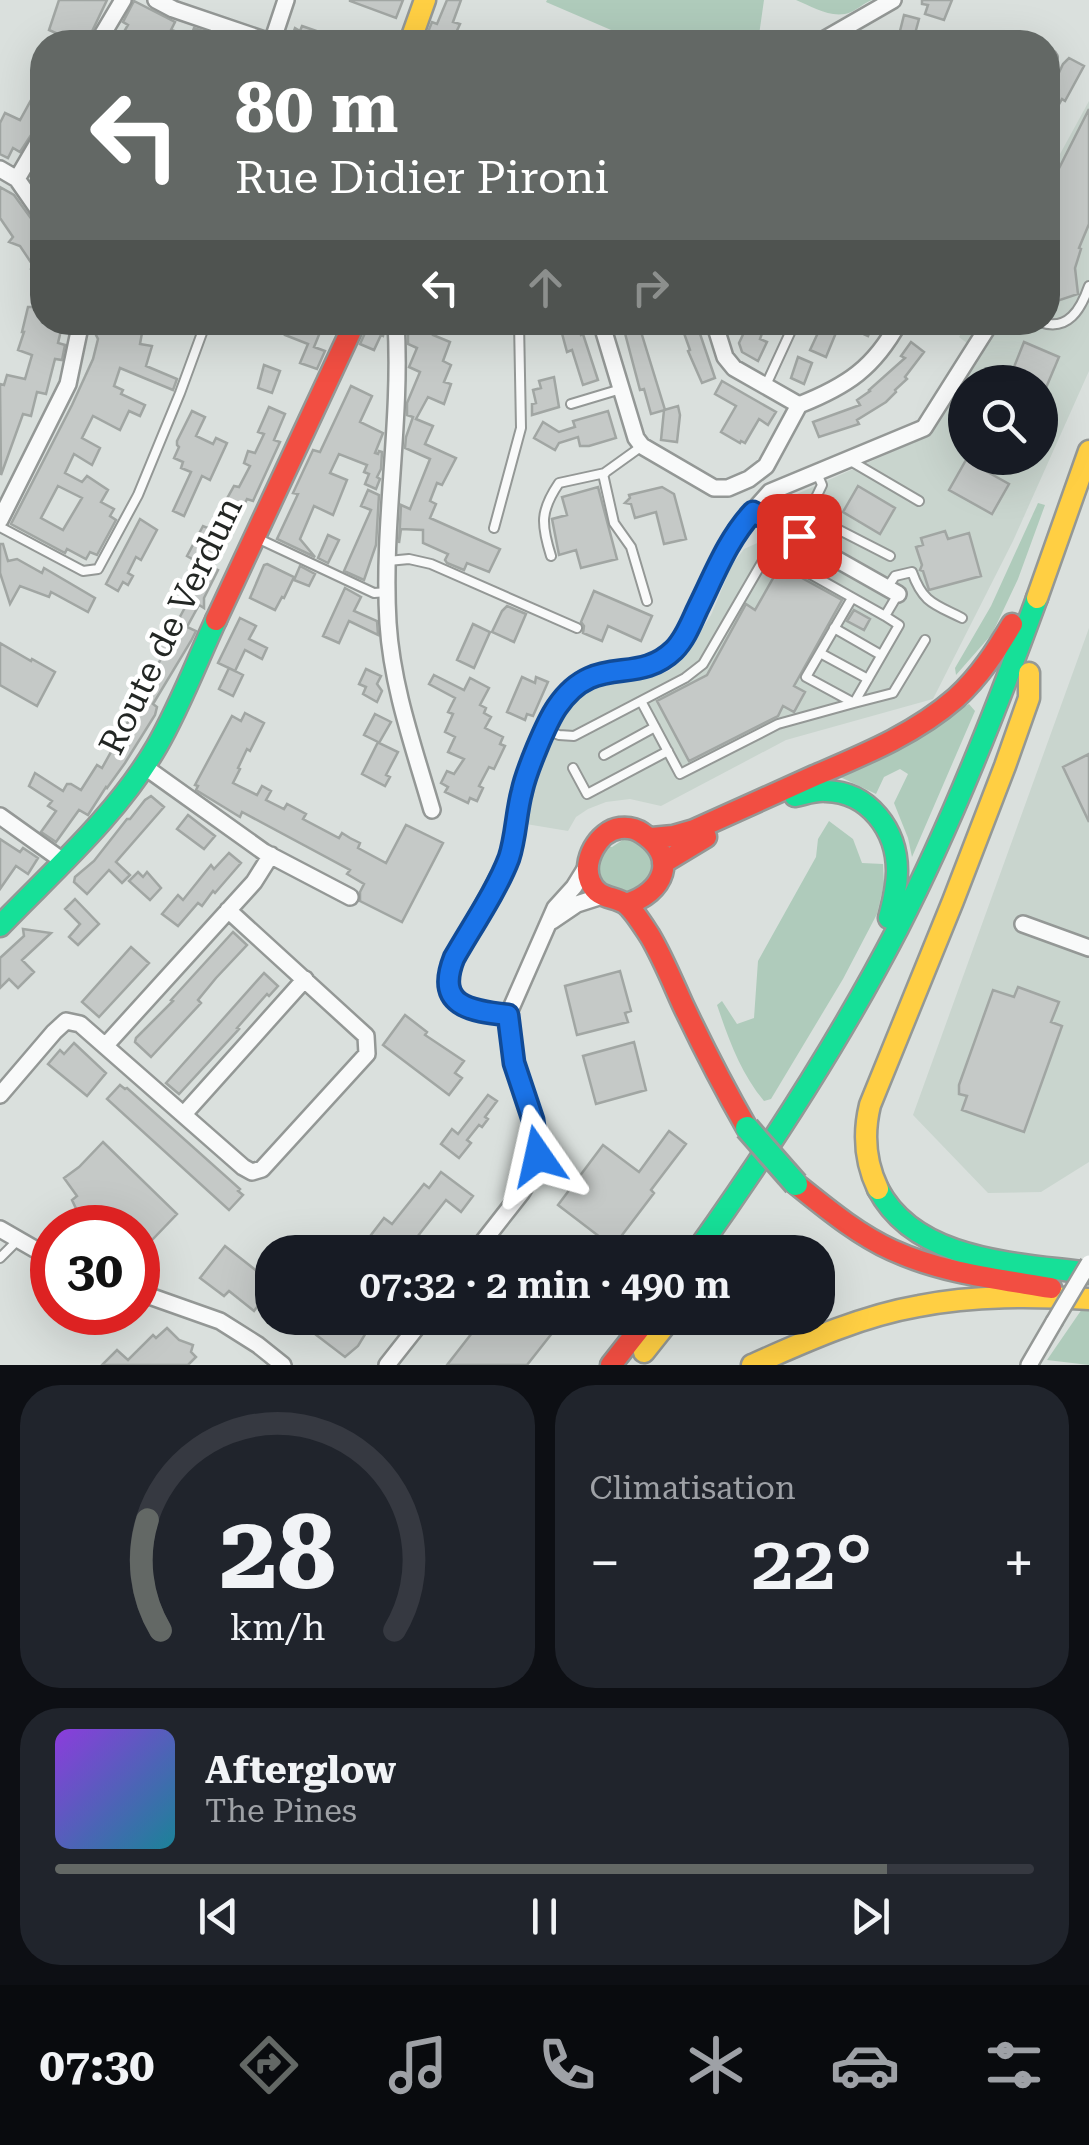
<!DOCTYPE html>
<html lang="fr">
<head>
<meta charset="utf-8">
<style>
	:root { --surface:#171b24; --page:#20242c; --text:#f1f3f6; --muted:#9ea1a6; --line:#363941; --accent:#636865 }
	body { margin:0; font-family:"Roboto Serif",serif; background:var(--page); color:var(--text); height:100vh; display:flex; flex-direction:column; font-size:38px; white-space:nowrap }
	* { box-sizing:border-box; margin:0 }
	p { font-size:32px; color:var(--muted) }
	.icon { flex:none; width:55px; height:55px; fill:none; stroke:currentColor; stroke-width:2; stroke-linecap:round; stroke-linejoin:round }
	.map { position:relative; height:1365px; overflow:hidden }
	.side { display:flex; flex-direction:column; gap:20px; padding:20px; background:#0d0f14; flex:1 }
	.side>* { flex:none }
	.top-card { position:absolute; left:30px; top:30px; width:1030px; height:305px; border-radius:40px; box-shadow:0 10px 40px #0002; background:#636865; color:#fff; overflow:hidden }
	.fabs { position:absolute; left:948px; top:365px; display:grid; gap:20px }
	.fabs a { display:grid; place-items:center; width:110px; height:110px; border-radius:50%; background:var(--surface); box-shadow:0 10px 40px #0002; font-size:50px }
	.speed { position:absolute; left:30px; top:1205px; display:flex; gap:20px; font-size:50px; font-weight:700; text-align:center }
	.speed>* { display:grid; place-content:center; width:130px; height:130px; border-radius:50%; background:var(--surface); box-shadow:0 10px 40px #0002; line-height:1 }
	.speed .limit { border:15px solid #d22; background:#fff; color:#111 }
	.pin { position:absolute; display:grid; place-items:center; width:85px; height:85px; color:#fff; margin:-42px; border-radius:20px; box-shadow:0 5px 15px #0006 }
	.me { position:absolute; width:110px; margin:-55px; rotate:349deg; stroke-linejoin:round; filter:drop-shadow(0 0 8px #0008) }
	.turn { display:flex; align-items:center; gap:35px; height:210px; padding:0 40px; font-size:45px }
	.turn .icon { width:130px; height:130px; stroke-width:2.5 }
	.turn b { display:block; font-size:70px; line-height:85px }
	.lanes { display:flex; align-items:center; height:95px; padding:0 40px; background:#0003; justify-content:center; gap:50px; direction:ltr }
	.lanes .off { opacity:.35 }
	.big { font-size:75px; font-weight:600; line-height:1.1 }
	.side .widget { flex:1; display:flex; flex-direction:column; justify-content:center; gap:15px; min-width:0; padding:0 35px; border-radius:40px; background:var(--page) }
	.side .dial { align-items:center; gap:0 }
	.dial svg { height:260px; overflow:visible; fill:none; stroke:var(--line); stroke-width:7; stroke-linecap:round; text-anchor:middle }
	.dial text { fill:var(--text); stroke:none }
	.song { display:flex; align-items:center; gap:30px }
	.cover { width:120px; height:120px; border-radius:15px; background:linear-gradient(135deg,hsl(270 70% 55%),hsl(190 70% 35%)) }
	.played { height:10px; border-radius:5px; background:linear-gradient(90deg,var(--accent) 85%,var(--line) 85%) }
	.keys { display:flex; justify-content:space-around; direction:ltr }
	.heat { display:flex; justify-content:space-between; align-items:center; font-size:55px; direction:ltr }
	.side .tiles { flex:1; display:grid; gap:20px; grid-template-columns:1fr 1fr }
	.widget:last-child { grid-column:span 2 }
	.trip { position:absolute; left:255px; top:1235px; width:580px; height:100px; border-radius:40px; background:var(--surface); box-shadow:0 10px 40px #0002; font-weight:600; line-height:100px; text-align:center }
	.tabs { display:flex; height:160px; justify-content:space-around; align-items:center; background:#090b0e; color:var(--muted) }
	.tabs .icon { width:70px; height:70px }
	.tabs .selected { color:var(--accent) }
	.tabs b { font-size:45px; color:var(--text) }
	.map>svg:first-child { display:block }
</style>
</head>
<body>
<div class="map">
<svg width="1089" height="1365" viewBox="0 0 1089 1365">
	<rect width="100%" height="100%" fill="#dae0dd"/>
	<path fill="#c9d5ce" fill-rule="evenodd" d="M1089,101V371L1013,541L933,699L786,740L661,806L630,799L606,802L588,809L576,817L568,831L526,824L537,778L562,720L574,701L593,687L614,681L643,679L669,671L683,659L711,615L732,565L744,549L777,534L789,521L788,498L919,440L935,426L980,353L959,337L967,323L1048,322V176ZM965,382H1040V458H965Z
		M1089,628V1162L1041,1192L988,1193L913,1115Z"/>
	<path fill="#afcbbb" d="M547,0H764L758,42H639L546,2Z
		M796,0H872C864,3 858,9 851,12C833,20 813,7 796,0Z
		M1038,503L1045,505L1018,579L992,634L956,675L955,668L991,606Z
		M969,704L975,711L912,857L908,838L894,803L908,774L900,769L884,777L876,794L838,776Z
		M829,821L853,839L862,863L883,864L884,884L877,914L843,979L771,1099L764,1101C740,1072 729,1040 717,1005L722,1001L737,1024L754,1018L758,961L816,857L818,839Z
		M627,837C657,846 655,864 644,887L625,895L599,882L598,853L602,846L612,847Z
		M1082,1309L1089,1311V1365L1047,1360Z"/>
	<path fill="#c5c9c7" stroke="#a1a6a3" stroke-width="2.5" fill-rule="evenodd" d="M59,0H107L87,42H51L56,33L49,30Z
		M403,0L396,18L350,1V0Z
		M447,0H461L453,22L460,24L453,39L444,35L441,42H424L432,22L437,24Z
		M922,0H952L944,20L925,14L928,5L922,4Z
		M134,1L175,22L171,30L191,36L194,28L237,42H118L128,25L123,22Z
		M904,15L919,19L913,41L903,38L904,33L900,31Z
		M302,26L345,41V42H290L295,28L300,31Z
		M1069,58L1084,66L1065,101L1062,99L1048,124V96L1063,64Z
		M42,80V116L37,126L20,152L13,148L8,158L0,154V123L5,113L20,120Z
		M1089,109V224L1079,248L1081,249L1075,268L1078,294L1048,304V190Z
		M42,158V196L32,181Z
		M0,187L14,195L33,221L42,226V273L31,269L32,264L20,246L9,242L13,237L0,218Z
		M28,307H42V322H63L58,343L65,345L62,360L55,359L46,394L37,392L31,416L23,414L1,475L0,384L4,385L7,375L25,379L32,355L18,350L24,332H22Z
		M99,322H126L138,326L137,333H142L140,344L152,346L146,366L177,379L173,390L120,368L114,386L123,390L121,394L145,405L140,416L129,411L120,430L93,416L82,438L100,448L92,465L74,454L65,473L82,482L87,476L108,490L101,502L114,509L110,516L116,520L97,555L90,552L86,559L67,549L65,553L11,524L72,405L93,359L98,339L96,335ZM58,486L82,498L63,530L41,518Z
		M290,322H301L321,330L314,347L325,351L317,369L300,363L308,344L285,335Z
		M370,322H378L385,326L383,336L381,335L374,350L360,344Z
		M412,322H437L433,335L450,342L443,361L451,365L444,382L451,384L444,404L428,397L416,419L433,426L425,444L456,458L442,485L437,483L430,501L436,504L430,518L500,549L489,572L467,563L464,570L447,563L445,560L448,554L423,543V530L401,529L399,543L401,505L410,509L430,459L405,448L406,437L413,417L407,415V403L420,372L409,367L417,348L408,344V333Z
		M572,322H577L581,335L583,334L598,380L583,385L572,350L567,352L560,326Z
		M622,322H638L665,410L651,414L644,389L640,390Z
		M680,322H696L715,378L702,383L688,351L690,350Z
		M749,322H766L760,339L767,342L758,361L742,352L739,343Z
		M823,322H874L868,336L840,323L826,357L810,350Z
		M911,342L924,352L905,377L907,379L895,390L896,392L886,402L857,420L859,424L819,437L813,422L860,405L857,400L870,391L869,390L905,358L901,356Z
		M1024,342L1059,357L1040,402V382H1008Z
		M798,357L812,363L804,384L791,378Z
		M264,365L280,371L272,393L258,388Z
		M554,377L559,407L532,415V404L536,403L533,390L541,388L539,381Z
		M722,381L776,412L768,425L759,419L745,443L741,441L740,443L721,432L736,406L715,394Z
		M351,386L372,396L360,422L383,433L375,453L378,454L379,451L382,452L381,469L377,477L380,479L376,489L365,484L369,474L364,472L367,465L339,454L330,473L347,480L333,515L314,506L300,539L315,557L277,539L298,494L293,493L313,450L320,452Z
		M678,406L680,415L677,442L661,440L664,410Z
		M269,407L285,414L274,440L280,442L253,501L247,499L215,563L214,568L218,570L204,598V608L199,605L187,627L196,631L191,641L153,704L157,707L155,715L125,763L107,788L106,787L88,815L79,810L56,842L41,832L56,811L48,806L52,801L29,786L35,773L63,791L67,784H71L81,790L97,765L102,768L134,711L142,696L139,695L161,659L159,658L161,655L153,651L163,634L169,637L189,600L184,598L199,563L187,556L203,526L210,529L234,486L239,487L250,466L244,463L248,451L255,453L264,434L258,432Z
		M192,411L205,417L196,436L213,444L216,438L227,443L210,480L202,476L184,516L173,511L191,472L181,468L183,462L174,458L179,447L177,445V441Z
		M608,411L616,438L589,446H580L578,437L559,443L555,450L534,438L543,422L559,432L575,427L573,421Z
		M966,460L1009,484L992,514L949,490Z
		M858,486L895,508L880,534L843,512Z
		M598,487L617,559L581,568L576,550L559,555L552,519L567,515L562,497Z
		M662,487L674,494L686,539L664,544L656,512L635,518L631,504L625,503L630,498L629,495Z
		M368,490L379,495L376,545L364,580L344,571L371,510L361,506Z
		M140,519L157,530L141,560L136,557L128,573L133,576L128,585L123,582L118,591L106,584Z
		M945,531L948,539L969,533L981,576L929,590L923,571L920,570L922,565L916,547L923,545L921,538Z
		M328,535L339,540L328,563L318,558Z
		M0,544H3L8,561L17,559L42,573L44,568L95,598L88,612L51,592L49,597L20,586L10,604L0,573Z
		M267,564L294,577L284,598L282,597L275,610L250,598L264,565Z
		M300,566L315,574L309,586L294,580Z
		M780,566L842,600L794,686L805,692L794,712L783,706L778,716L689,761L657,701L707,675L746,604L755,610Z
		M345,588L361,597L354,611L377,621L378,635L349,621L339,643L323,636Z
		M594,591L652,616L641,641L608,626L602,641L583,633L584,626L581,622Z
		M507,606L526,614L514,642L492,632L502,611Z
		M854,610L870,619L864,630L847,621Z
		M240,618L256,626L249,639L267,648L262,659L245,650L235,671L218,663Z
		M473,624L490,632L474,668L457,660Z
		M0,643L31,661L32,659L55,672L37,706L0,685Z
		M229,668L243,675L233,696L219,689Z
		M366,669L381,676L377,684L382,691L377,702L363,694L366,687L359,684Z
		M434,675L464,690L470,678L489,688L480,705L486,708L484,713L491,717L485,728L503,737L500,744L505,746L494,769L489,767L479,786L483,788L477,801L470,798L468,803L445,792L448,787L441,783L447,771L454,774L464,759L448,752L455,737L445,732L453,714L448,712L455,698L429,684Z
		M522,677L535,683L536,677L548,682L533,716L527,714L525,720L507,712Z
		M245,713L264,723L250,751L247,749L238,768L240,769L233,783L257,795L262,786L271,791L266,800L284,809L287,804L306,814L303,819L339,838L342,833L350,838L360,843L358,848L386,863L406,825L443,843L402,922L360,901V892L364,884L347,874L350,870L242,812L240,817L196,790L198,786L195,785L232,716L241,721Z
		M375,714L391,722L379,743L398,752L386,775L390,777L385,786L362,774L378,742L364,735Z
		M1089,754V822L1063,767Z
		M151,796L164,807L116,862L130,875L122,883L109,870L87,894L74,882L75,877L94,861L127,819H130L145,800Z
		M188,815L215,836L204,849L177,829Z
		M0,839L20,852L23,848L38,858L28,874L16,866L0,889Z
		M229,853L241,863L215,893L213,891L202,906L198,903L178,926L162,914L178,895L183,900L211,865L214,869Z
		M138,872L143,877L147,872L161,888L150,900L129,881Z
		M75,899L99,924L78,945L69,937L80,924L65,909Z
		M23,929L51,933L22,960L34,972L18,988L9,979L0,988V958L24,936Z
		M233,932L247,945L216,978L198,1000L201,1003L151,1057L135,1042L136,1038L173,1001L171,1000Z
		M131,947L149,963L99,1017L82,1002Z
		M620,971L631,1011L625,1013L628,1022L577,1035L565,986Z
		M264,973L278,986L269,996L267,994L237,1028L239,1029L179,1094L166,1083Z
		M1018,987L1059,1002L1051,1022L1062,1026L1024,1132L962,1110L967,1096L959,1094V1085L993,990L1014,997Z
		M405,1015L427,1032L425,1035L464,1061L455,1073L462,1078L449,1095L383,1045Z
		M634,1042L646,1090L596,1104L583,1056Z
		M74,1043L106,1073L87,1096L48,1064L60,1050L64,1054Z
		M120,1085L125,1089L127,1088L240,1189L238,1191L243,1195L229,1210L107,1099Z
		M488,1095L497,1101L485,1117L488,1119L482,1127L479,1125L467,1140L471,1143L459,1158L441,1144L452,1129L458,1134Z
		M669,1131L686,1144L651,1190L654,1193L613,1247L558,1205L603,1145L639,1172Z
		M103,1142L177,1214L152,1240L145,1233L138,1240V1228H87L80,1217L72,1200L77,1196L64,1178L79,1167Z
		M441,1172L473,1196L461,1212L446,1200L414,1241L429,1252H358L384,1218L392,1224L424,1184L429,1188Z
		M225,1246L272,1283V1287L254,1311L229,1291L224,1296L200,1278Z
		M328,1318H375L358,1346L345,1357L315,1334Z
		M497,1318H564L527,1365H447L479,1324L486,1329Z
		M167,1328L179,1340L193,1345L191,1352L196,1357L188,1365H102L117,1350L128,1360L153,1335L156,1338Z"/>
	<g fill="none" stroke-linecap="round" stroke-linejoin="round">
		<defs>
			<path id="lane" d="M1040,322C1068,332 1081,309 1089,286
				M766,385L795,322
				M571,404L621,389
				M642,446L603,474L614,523L631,547L647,601
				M849,460L919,501
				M817,473L822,485L808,514L890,556
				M0,527L83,571L98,569L138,495L180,393L206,322
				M494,528L521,428L519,322
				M259,539L374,593L388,592
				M551,556C541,524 540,511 559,483L605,473
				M388,561L409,559L431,564L577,628
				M887,588L895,576L912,572C923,603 934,604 962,618
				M852,598L806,677L854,703L893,693L925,640
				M834,628L881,655
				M820,653L868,679
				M641,701L680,774L778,724L854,703L899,625L885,616
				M546,730L559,735L574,736L685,678L703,664L764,559L773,553L885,616L898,594
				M604,755L655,727
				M573,768L587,794L668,751
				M0,1258L19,1239"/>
			<path id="street" d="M156,0L173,9L270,42
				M98,42L123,0
				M272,42L286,0
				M820,42L893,0
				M1048,60L1049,58
				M0,169L17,179L42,215
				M17,179L42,136
				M396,322C402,423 382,523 388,623C392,687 414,748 432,810
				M601,322L636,438L642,446L714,488H728L749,479L766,466L799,405
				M714,322L725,357L734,368L799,405C847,386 874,368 899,322
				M753,512L898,594
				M0,520L68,384L81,322
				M145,767L264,852L350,897
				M0,816L63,861
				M552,921L577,904L602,896
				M1023,924L1089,948
				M508,1015C470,1012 436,1005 454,958L509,857L522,787L555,709L572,689L586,678L609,671L631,670L660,662L678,647L736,530L770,492L924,428L991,322
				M106,1045L254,882L271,855
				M0,1095L54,1032L66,1021L80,1024L243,1167L252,1172L262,1169L367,1054L366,1036L228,910
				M184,1114L305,979
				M0,1229L52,1259
				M475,1252L522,1192L535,1170L538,1155L533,1120L515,1063L508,1015L555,908L574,887L587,866
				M138,1292L220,1321L258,1345L283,1365
				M387,1365L424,1318
				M1029,1365L1054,1322"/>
			<path id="fast" d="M795,796C805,794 816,790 826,791C869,792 897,830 897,871C897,888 893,902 889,918
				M0,926C55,869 117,815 157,746C180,706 197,661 216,620
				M878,1189C916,1262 1017,1263 1089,1273
				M696,1252C770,1148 839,1042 898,928C952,822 996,710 1037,598"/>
			<path id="slow" d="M410,42L425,0
				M1037,598L1089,451
				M878,1189C865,1162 863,1134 870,1105L953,901L1005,766L1029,698V673
				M644,1352L671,1318
				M752,1365C806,1341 861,1316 919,1306C975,1295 1033,1296 1089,1299"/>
			<path id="jam" d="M216,620L355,322
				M652,838L673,836L694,830C734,812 774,794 814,776C863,755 915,734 956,698C980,676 996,651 1012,624
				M663,863L706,837
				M626,904C664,893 679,857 642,833C635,828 629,827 620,828C598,831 582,861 590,881C598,901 615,895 627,905C635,912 644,927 650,936C663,958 673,983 683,1005C703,1047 724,1088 747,1128
				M796,1184C826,1208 857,1234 892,1250C942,1273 998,1279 1051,1288
				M611,1365L648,1318"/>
		</defs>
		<use href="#lane" stroke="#949896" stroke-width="12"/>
		<use href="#street" stroke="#949896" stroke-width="20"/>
		<use href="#fast" stroke="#949896" stroke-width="25"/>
		<use href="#slow" stroke="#949896" stroke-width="25"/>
		<use href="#jam" stroke="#949896" stroke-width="25"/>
		<use href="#lane" stroke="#f9fafa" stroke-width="8"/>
		<use href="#street" stroke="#f9fafa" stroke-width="15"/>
		<use href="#fast" stroke="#16e098" stroke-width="20"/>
		<use href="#slow" stroke="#ffcf43" stroke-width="20"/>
		<use href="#jam" stroke="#f24e42" stroke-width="20"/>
		<defs>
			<path id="street-bridge" d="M1054,1322L1089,1263"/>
			<path id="fast-bridge" d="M747,1128L796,1184"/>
		</defs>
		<use href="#street-bridge" stroke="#949896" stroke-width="20" stroke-linecap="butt"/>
		<use href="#fast-bridge" stroke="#949896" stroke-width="28" stroke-linecap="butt"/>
		<use href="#street-bridge" stroke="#f9fafa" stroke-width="15"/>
		<use href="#fast-bridge" stroke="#16e098" stroke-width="22"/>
	</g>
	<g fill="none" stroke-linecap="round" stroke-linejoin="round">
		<defs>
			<path id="route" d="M538,1156L533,1120L514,1063L508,1015C470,1011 435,1006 454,958C471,928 497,890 509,858C516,837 516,813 522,791C526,772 546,723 557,707C595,651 636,687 674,650C685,639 691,623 697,610C714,576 727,540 753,512L799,536"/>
		</defs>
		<use href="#route" stroke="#114b97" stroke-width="25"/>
		<use href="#route" stroke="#1a73e8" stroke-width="18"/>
	</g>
	<g text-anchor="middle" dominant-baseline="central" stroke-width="9" stroke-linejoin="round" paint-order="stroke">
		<g font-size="35" fill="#232724" stroke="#fff">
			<text transform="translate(171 626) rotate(-64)">Route de Verdun</text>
		</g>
	</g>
</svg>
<div class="fabs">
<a><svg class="icon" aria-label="search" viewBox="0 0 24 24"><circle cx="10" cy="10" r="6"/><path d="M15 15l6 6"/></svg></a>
</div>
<div class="speed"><div class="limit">30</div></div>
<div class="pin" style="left:799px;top:536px;background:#d93025"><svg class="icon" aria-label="arrive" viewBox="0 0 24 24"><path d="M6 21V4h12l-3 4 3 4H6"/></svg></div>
<svg class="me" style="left:538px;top:1156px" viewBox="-20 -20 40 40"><path d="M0-17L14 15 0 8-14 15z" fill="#1a73e8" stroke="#fff" stroke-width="4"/></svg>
<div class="trip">07:32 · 2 min · 490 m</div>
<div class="top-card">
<div class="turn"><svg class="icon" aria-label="left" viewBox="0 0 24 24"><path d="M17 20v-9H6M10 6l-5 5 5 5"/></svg><div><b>80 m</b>Rue Didier Pironi</div></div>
<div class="lanes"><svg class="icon" aria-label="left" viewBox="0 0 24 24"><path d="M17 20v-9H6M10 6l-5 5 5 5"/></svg><svg class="icon off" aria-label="ahead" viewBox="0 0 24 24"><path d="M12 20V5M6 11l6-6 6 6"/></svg><svg class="icon off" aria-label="right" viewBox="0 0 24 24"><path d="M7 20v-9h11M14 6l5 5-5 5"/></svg></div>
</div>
</div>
<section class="side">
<div class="tiles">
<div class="widget dial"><svg viewBox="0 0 100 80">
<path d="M14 69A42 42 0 1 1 86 69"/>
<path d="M14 69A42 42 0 0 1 10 35" stroke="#636865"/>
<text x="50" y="56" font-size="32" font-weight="700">28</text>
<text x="50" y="72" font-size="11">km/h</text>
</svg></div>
<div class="widget"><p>Climatisation</p>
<div class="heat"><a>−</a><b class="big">22°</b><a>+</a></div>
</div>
<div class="widget">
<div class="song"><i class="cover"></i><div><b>Afterglow</b><p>The Pines</p></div></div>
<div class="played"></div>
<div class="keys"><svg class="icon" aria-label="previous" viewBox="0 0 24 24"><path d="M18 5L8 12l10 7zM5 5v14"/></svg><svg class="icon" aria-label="pause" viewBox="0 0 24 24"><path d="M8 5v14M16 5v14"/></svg><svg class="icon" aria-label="next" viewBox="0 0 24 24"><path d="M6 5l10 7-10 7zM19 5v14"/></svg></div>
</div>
</div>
</section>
<nav class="tabs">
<b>07:30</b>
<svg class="icon selected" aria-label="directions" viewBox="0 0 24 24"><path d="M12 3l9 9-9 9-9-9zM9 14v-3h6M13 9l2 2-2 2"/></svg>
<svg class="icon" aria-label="music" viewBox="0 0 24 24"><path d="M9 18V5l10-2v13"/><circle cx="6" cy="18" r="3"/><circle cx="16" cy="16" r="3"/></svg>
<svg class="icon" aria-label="phone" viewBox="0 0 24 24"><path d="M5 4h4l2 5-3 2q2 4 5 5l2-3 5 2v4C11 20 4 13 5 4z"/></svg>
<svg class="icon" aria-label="climate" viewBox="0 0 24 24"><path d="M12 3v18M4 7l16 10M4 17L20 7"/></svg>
<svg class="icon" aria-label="car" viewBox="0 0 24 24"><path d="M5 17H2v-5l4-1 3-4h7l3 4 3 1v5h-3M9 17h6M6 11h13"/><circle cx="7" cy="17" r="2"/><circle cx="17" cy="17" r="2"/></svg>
<svg class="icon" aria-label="filters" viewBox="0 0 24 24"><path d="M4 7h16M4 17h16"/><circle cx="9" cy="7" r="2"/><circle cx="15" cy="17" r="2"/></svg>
</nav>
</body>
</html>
